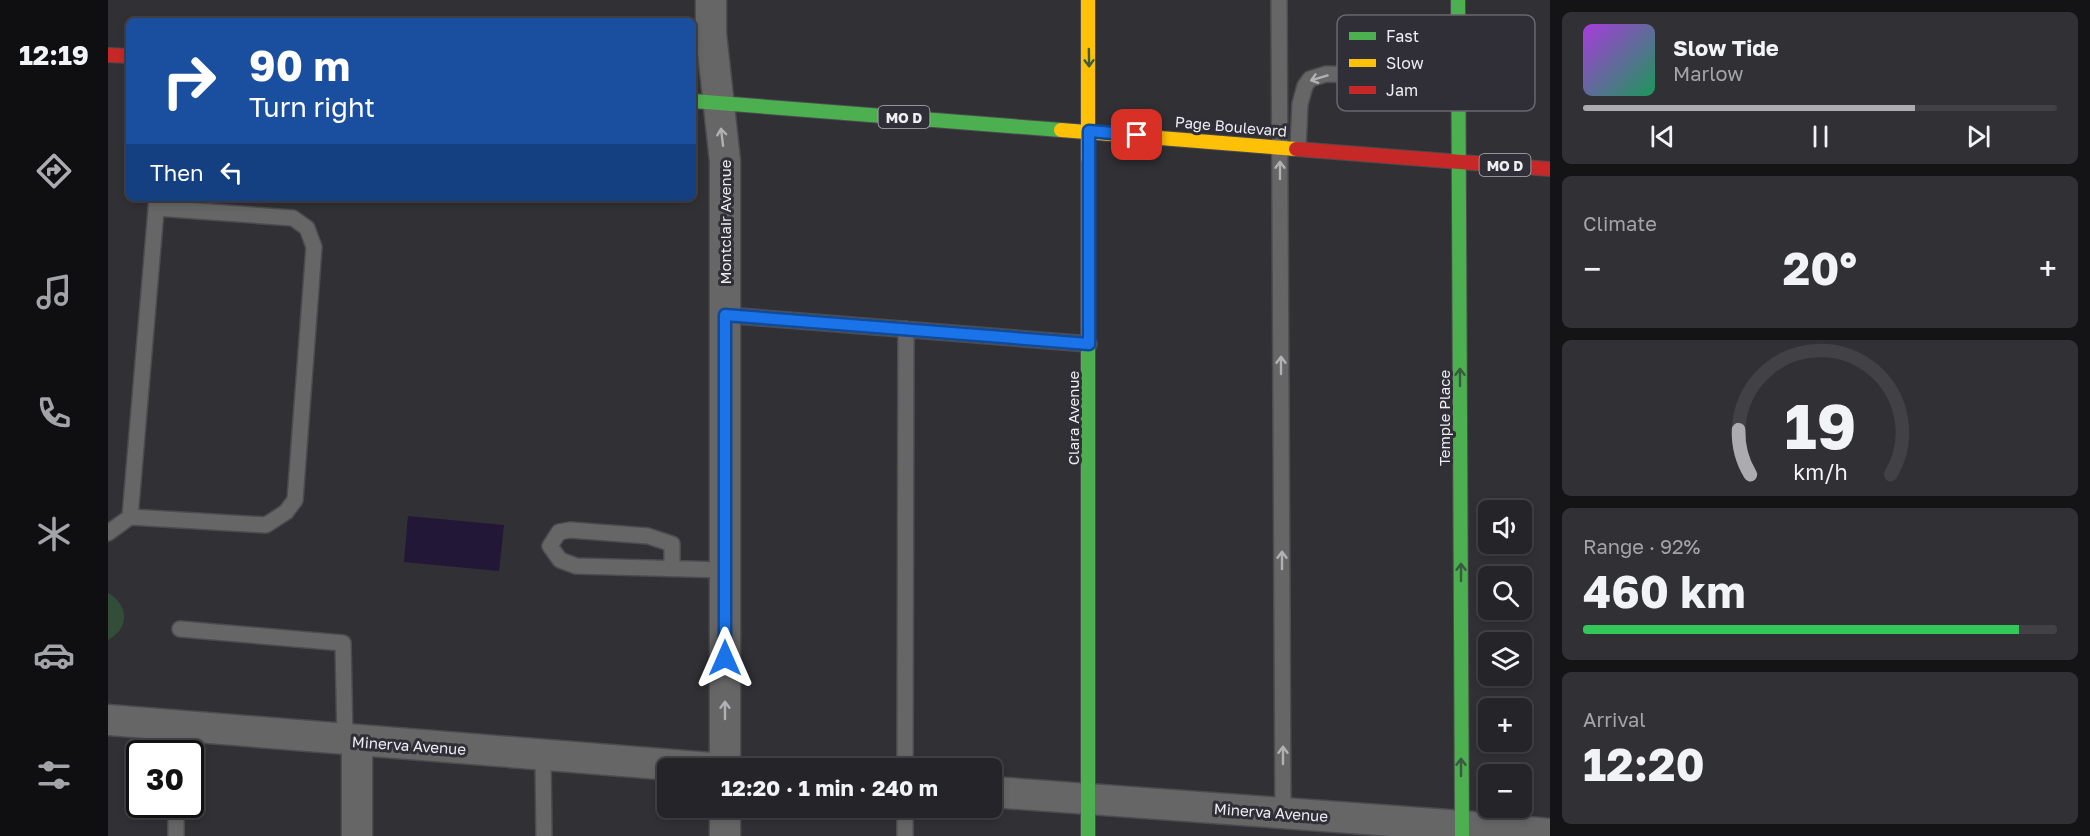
<!DOCTYPE html>
<html lang="en">
<head>
<meta charset="utf-8">
<style>
	:root { --surface:#252428; --page:#313034; --text:#f1f3f6; --muted:#a3a4a8; --line:#424145; --accent:#acabb0 }
	body { margin:0; font-family:"Golos Text",sans-serif; background:var(--page); color:var(--text); height:100vh; display:flex; flex-direction:column; font-size:22px; white-space:nowrap }
	* { box-sizing:border-box; margin:0 }
	p { font-size:20px; color:var(--muted) }
	.icon { flex:none; width:33px; height:33px; fill:none; stroke:currentColor; stroke-width:2; stroke-linecap:round; stroke-linejoin:round }
	.map { position:relative; flex:1; overflow:hidden }
	.side { display:flex; flex-direction:column; gap:12px; padding:12px; background:#141416; width:540px }
	.side>* { flex:none }
	.guide { position:absolute; left:18px; top:18px; width:570px; height:183px; border-radius:9px; box-shadow:0 3px 9px #0003,0 0 0 2px var(--line); background:#1a4fa0; color:#fff; overflow:hidden }
	.tools { position:absolute; left:1370px; top:500px; display:grid; gap:12px }
	.tools a { display:grid; place-items:center; width:54px; height:54px; border-radius:9px; background:var(--surface); box-shadow:0 3px 9px #0003,0 0 0 2px var(--line); font-size:30px }
	.speed { position:absolute; left:18px; top:740px; display:flex; gap:12px; font-size:30px; font-weight:700; text-align:center }
	.speed>* { display:grid; place-content:center; width:78px; height:78px; border-radius:50%; background:var(--surface); box-shadow:0 3px 9px #0003,0 0 0 2px var(--line); line-height:1 }
	.speed .limit { border:3px solid #111; border-radius:9px; background:#fff; color:#111 }
	.pin { position:absolute; display:grid; place-items:center; width:51px; height:51px; color:#fff; margin:-26px; border-radius:12px; box-shadow:0 3px 9px #0006 }
	.me { position:absolute; width:66px; margin:-33px; rotate:0deg; stroke-linejoin:round; filter:drop-shadow(0 0 4px #0008) }
	.turn { display:flex; align-items:center; gap:21px; height:126px; padding:0 24px; font-size:27px }
	.turn .icon { width:78px; height:78px; stroke-width:2.5 }
	.turn b { display:block; font-size:42px; line-height:51px }
	.then { display:flex; align-items:center; height:57px; padding:0 24px; background:#0003; gap:12px; font-size:22px }
	.big { font-size:45px; font-weight:700; line-height:1.1 }
	.side .card { flex:1; display:flex; flex-direction:column; justify-content:center; gap:9px; min-width:0; padding:0 21px; border-radius:9px; background:var(--page) }
	.side .dial { align-items:center; gap:0 }
	.dial svg { height:156px; overflow:visible; fill:none; stroke:var(--line); stroke-width:7; stroke-linecap:round; text-anchor:middle }
	.dial text { fill:var(--text); stroke:none }
	.song { display:flex; align-items:center; gap:18px }
	.cover { width:72px; height:72px; border-radius:9px; background:linear-gradient(135deg,hsl(280 70% 55%),hsl(150 70% 35%)) }
	.played { height:6px; border-radius:3px; background:linear-gradient(90deg,var(--accent) 70%,var(--line) 70%) }
	.keys { display:flex; justify-content:space-around; direction:ltr }
	.heat { display:flex; justify-content:space-between; align-items:center; font-size:33px; direction:ltr }
	.charge { height:9px; border-radius:4px; background:linear-gradient(90deg,#34c759 92%,var(--line) 0) }
	.trip { position:absolute; left:549px; top:758px; width:345px; height:60px; border-radius:9px; background:var(--surface); box-shadow:0 3px 9px #0003,0 0 0 2px var(--line); font-weight:700; line-height:60px; text-align:center }
	main { display:flex; flex:1; min-height:0 }
	.tabs { display:flex; flex-direction:column; width:108px; justify-content:space-around; align-items:center; background:#0f0e10; color:var(--muted) }
	.tabs .icon { width:42px; height:42px }
	.tabs .active { color:var(--accent) }
	.tabs b { font-size:27px; color:var(--text) }
	.map>svg:first-child { display:block }
</style>
</head>
<body>
<main>
<nav class="tabs">
<b>12:19</b>
<svg class="icon active" aria-label="directions" viewBox="0 0 24 24"><path d="M12 3l9 9-9 9-9-9zM9 14v-3h6M13 9l2 2-2 2"/></svg>
<svg class="icon" aria-label="music" viewBox="0 0 24 24"><path d="M9 18V5l10-2v13"/><circle cx="6" cy="18" r="3"/><circle cx="16" cy="16" r="3"/></svg>
<svg class="icon" aria-label="phone" viewBox="0 0 24 24"><path d="M5 4h4l2 5-3 2q2 4 5 5l2-3 5 2v4C11 20 4 13 5 4z"/></svg>
<svg class="icon" aria-label="climate" viewBox="0 0 24 24"><path d="M12 3v18M4 7l16 10M4 17L20 7"/></svg>
<svg class="icon" aria-label="car" viewBox="0 0 24 24"><path d="M5 17H2v-5l4-1 3-4h7l3 4 3 1v5h-3M9 17h6M6 11h13"/><circle cx="7" cy="17" r="2"/><circle cx="17" cy="17" r="2"/></svg>
<svg class="icon" aria-label="filters" viewBox="0 0 24 24"><path d="M4 7h16M4 17h16"/><circle cx="9" cy="7" r="2"/><circle cx="15" cy="17" r="2"/></svg>
</nav>
<div class="map">
<svg width="1442" height="836" viewBox="0 0 1442 836">
	<rect width="100%" height="100%" fill="#313035"/>
	<path fill="#334e38" d="M0,593C21,605 22,628 0,640Z"/>
	<path fill="#221736" d="M300,516L396,525L391,571L296,562Z"/>
	<g fill="none" stroke-linecap="round" stroke-linejoin="round">
		<defs>
			<path id="lane" d="M1171,0L1175,813
				M1190,148L1192,104L1197,86L1202,79L1218,74L1289,76L1305,73L1321,66L1351,65
				M617,315L981,344
				M22,517L158,525L178,512L187,500L206,247L199,228L185,218L48,208
				M0,533L22,517L49,198
				M564,569V544L540,536L462,530L451,532L442,546L452,560L468,566L617,570
				M72,629L235,643L237,740
				M67,726V753
				M435,755L436,836
				M797,768L798,329
				M68,804V836
				M797,807V836"/>
			<path id="street" d="M603,0V34L617,161V768
				M0,720L603,768
				M884,792L1354,826L1442,834
				M617,807V836
				M249,836V741"/>
			<path id="fast" d="M1350,0L1354,836
				M585,101L953,130
				M980,159V836"/>
			<path id="slow" d="M980,0V159
				M953,130L1188,149"/>
			<path id="jam" d="M0,55L21,56
				M1188,149L1442,169"/>
		</defs>
		<use href="#lane" stroke="#4c4b4f" stroke-width="18"/>
		<use href="#street" stroke="#4c4b4f" stroke-width="33"/>
		<use href="#fast" stroke="#4c4b4f" stroke-width="16"/>
		<use href="#slow" stroke="#4c4b4f" stroke-width="16"/>
		<use href="#jam" stroke="#4c4b4f" stroke-width="16"/>
		<use href="#lane" stroke="#666667" stroke-width="15"/>
		<use href="#street" stroke="#666667" stroke-width="30"/>
		<use href="#fast" stroke="#4caf50" stroke-width="14"/>
		<use href="#slow" stroke="#ffc107" stroke-width="14"/>
		<use href="#jam" stroke="#c62828" stroke-width="14"/>
	</g>
	<defs><path id="oneway-shaft" d="M-6 0H5M1.5-3L5.5 0L1.5 3" fill="none" stroke-width="1.6" stroke-linecap="round" stroke-linejoin="round" transform="scale(1.5)"/></defs>
	<g stroke="#3a5b40">
		<use href="#oneway-shaft" transform="translate(981 58) rotate(89)"/>
		<use href="#oneway-shaft" transform="translate(1352 377) rotate(-90)"/>
		<use href="#oneway-shaft" transform="translate(1353 572) rotate(-90)"/>
		<use href="#oneway-shaft" transform="translate(1353 767) rotate(-90)"/>
	</g>
	<g stroke="#b1b0b3">
		<use href="#oneway-shaft" transform="translate(1211 78) rotate(163)"/>
		<use href="#oneway-shaft" transform="translate(614 137) rotate(-97)"/>
		<use href="#oneway-shaft" transform="translate(1172 170) rotate(-90)"/>
		<use href="#oneway-shaft" transform="translate(1173 365) rotate(-90)"/>
		<use href="#oneway-shaft" transform="translate(1174 560) rotate(-90)"/>
		<use href="#oneway-shaft" transform="translate(617 710) rotate(-90)"/>
		<use href="#oneway-shaft" transform="translate(1175 755) rotate(-90)"/>
	</g>
	<g fill="none" stroke-linecap="round" stroke-linejoin="round">
		<defs>
			<path id="route" d="M617,658V315L981,344V131L1029,135"/>
		</defs>
		<use href="#route" stroke="#114b97" stroke-width="15"/>
		<use href="#route" stroke="#1a73e8" stroke-width="10"/>
	</g>
	<g text-anchor="middle" dominant-baseline="central" stroke-width="6" stroke-linejoin="round" paint-order="stroke">
		<g fill="#302e37" stroke="#b5b4ba" stroke-width="1.5">
			<rect x="770.5" y="106" width="51" height="22" rx="4.5"/>
			<rect x="1371.5" y="154" width="51" height="22" rx="4.5"/>
		</g>
		<g font-size="14" font-weight="bold" fill="#eeedf2">
			<text x="796" y="117">MO D</text>
			<text x="1397" y="165">MO D</text>
		</g>
		<g font-size="15" fill="#eeedf2" stroke="#302e37">
			<text transform="translate(1123 126) rotate(5)">Page Boulevard</text>
			<text transform="translate(617 222) rotate(-90)">Montclair Avenue</text>
			<text transform="translate(965 418) rotate(-90)">Clara Avenue</text>
			<text transform="translate(1336 418) rotate(-90)">Temple Place</text>
			<text transform="translate(301 745) rotate(4)">Minerva Avenue</text>
			<text transform="translate(1163 812) rotate(4)">Minerva Avenue</text>
		</g>
	</g>
	<rect x="1229" y="15" width="198" height="96" rx="9" fill="#302e37" stroke="#69676f" stroke-width="1.5"/>
	<rect x="1241" y="32" width="27" height="8" fill="#4caf50"/>
	<rect x="1241" y="59" width="27" height="8" fill="#ffc107"/>
	<rect x="1241" y="86" width="27" height="8" fill="#c62828"/>
	<g font-size="16" fill="#eeedf2">
		<text x="1278" y="42">Fast</text>
		<text x="1278" y="69">Slow</text>
		<text x="1278" y="96">Jam</text>
	</g>
</svg>
<div class="tools">
<a><svg class="icon" aria-label="sound" viewBox="0 0 24 24"><path d="M4 9h4l5-4v14l-5-4H4zM17 9q2 3 0 6"/></svg></a>
<a><svg class="icon" aria-label="search" viewBox="0 0 24 24"><circle cx="10" cy="10" r="6"/><path d="M15 15l6 6"/></svg></a>
<a><svg class="icon" aria-label="layers" viewBox="0 0 24 24"><path d="M12 4l9 5-9 5-9-5zM3 14l9 5 9-5"/></svg></a>
<a>+</a>
<a>−</a>
</div>
<div class="speed"><div class="limit">30</div></div>
<div class="pin" style="left:1029px;top:135px;background:#d93025"><svg class="icon" aria-label="arrive" viewBox="0 0 24 24"><path d="M6 21V4h12l-3 4 3 4H6"/></svg></div>
<svg class="me" style="left:617px;top:658px" viewBox="-20 -20 40 40"><path d="M0-17L14 15 0 8-14 15z" fill="#1a73e8" stroke="#fff" stroke-width="4"/></svg>
<div class="trip">12:20 · 1 min · 240 m</div>
<div class="guide">
<div class="turn"><svg class="icon" aria-label="right" viewBox="0 0 24 24"><path d="M7 20v-9h11M14 6l5 5-5 5"/></svg><div><b>90 m</b>Turn right</div></div>
<div class="then">Then<svg class="icon" aria-label="left" viewBox="0 0 24 24"><path d="M17 20v-9H6M10 6l-5 5 5 5"/></svg></div>
</div>
</div>
<section class="side">
<div class="card">
<div class="song"><i class="cover"></i><div><b>Slow Tide</b><p>Marlow</p></div></div>
<div class="played"></div>
<div class="keys"><svg class="icon" aria-label="previous" viewBox="0 0 24 24"><path d="M18 5L8 12l10 7zM5 5v14"/></svg><svg class="icon" aria-label="pause" viewBox="0 0 24 24"><path d="M8 5v14M16 5v14"/></svg><svg class="icon" aria-label="next" viewBox="0 0 24 24"><path d="M6 5l10 7-10 7zM19 5v14"/></svg></div>
</div>
<div class="card"><p>Climate</p>
<div class="heat"><a>−</a><b class="big">20°</b><a>+</a></div>
</div>
<div class="card dial"><svg viewBox="0 0 100 80">
<path d="M14 69A42 42 0 1 1 86 69"/>
<path d="M14 69A42 42 0 0 1 8 46" stroke="#acabb0"/>
<text x="50" y="56" font-size="32" font-weight="700">19</text>
<text x="50" y="72" font-size="11">km/h</text>
</svg></div>
<div class="card"><p>Range · 92%</p><b class="big">460 km</b><div class="charge"></div></div>
<div class="card"><p>Arrival</p><b class="big">12:20</b></div>
</section>
</main>
</body>
</html>
